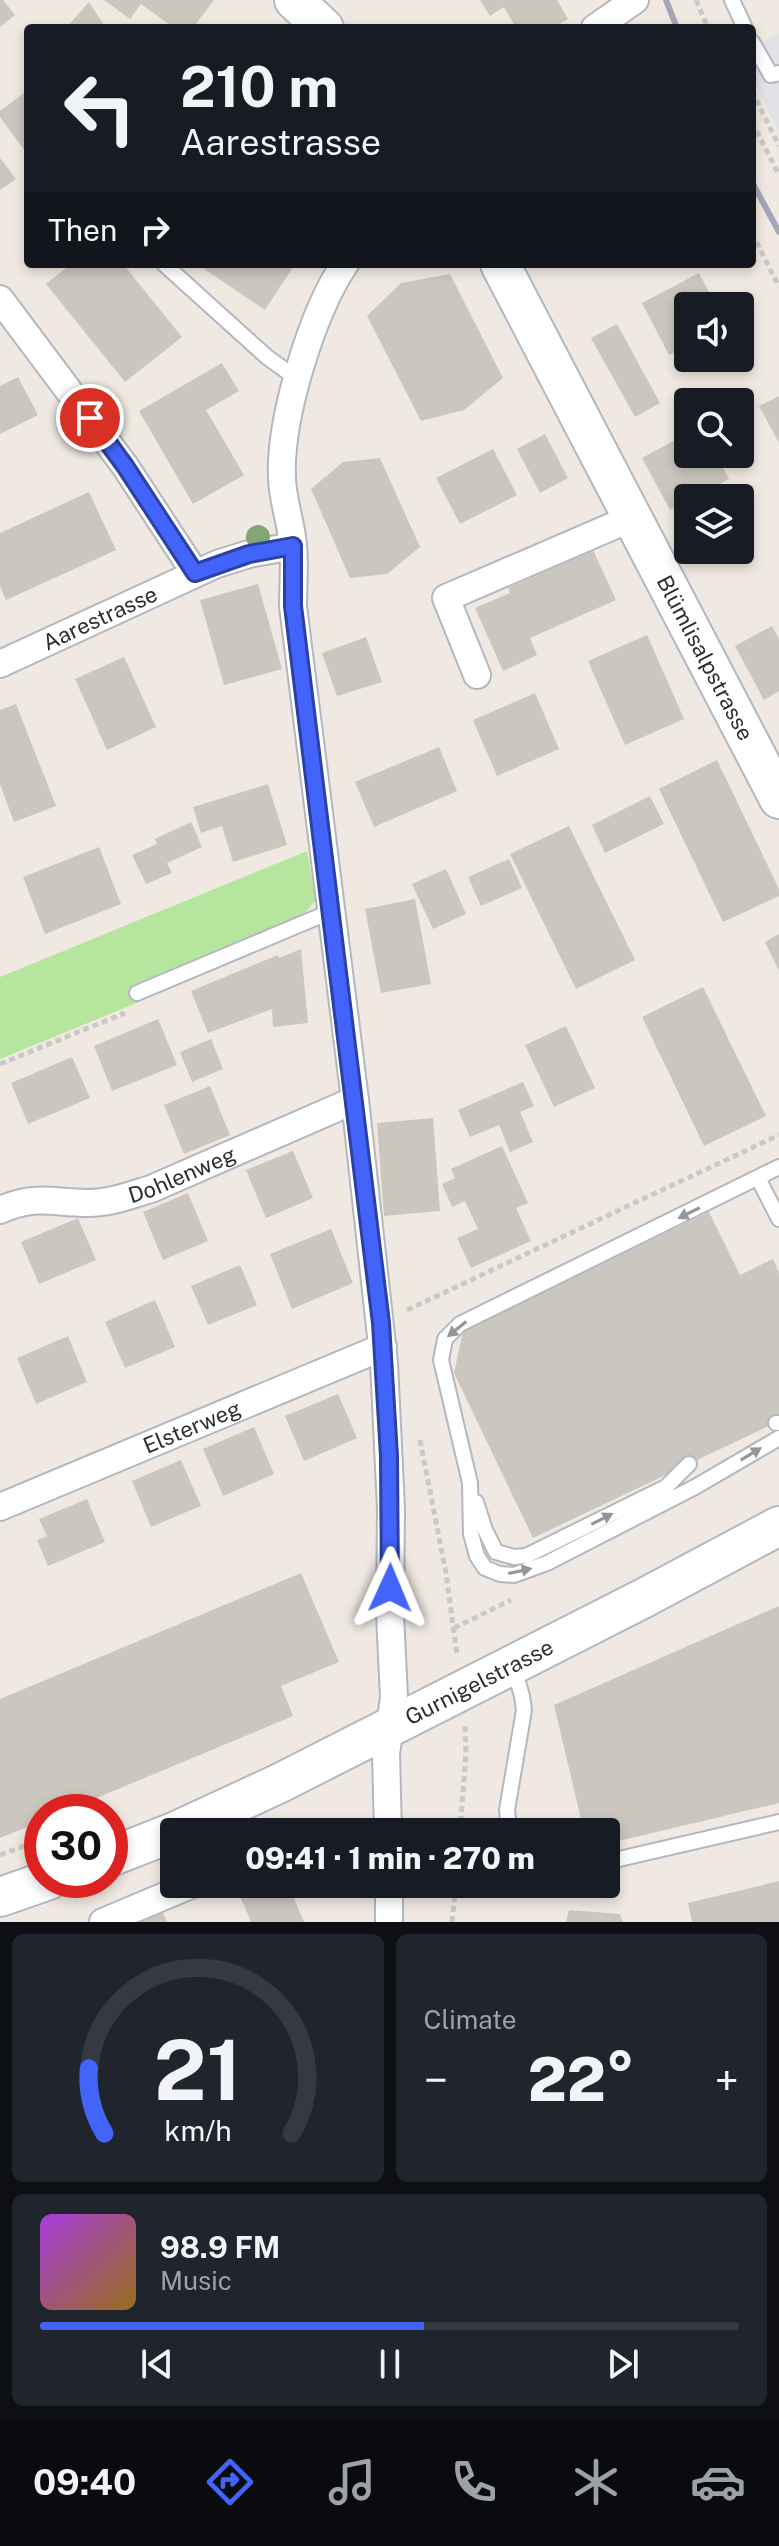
<!DOCTYPE html>
<html lang="en">
<head>
<meta charset="utf-8">
<style>
	:root { --surface:#171b24; --page:#20242c; --text:#f1f3f6; --muted:#9ea1a6; --line:#363941; --accent:#4264fb }
	body { margin:0; font-family:"Public Sans",sans-serif; background:var(--page); color:var(--text); height:100vh; display:flex; flex-direction:column; font-size:30px; white-space:nowrap }
	* { box-sizing:border-box; margin:0 }
	p { font-size:26px; color:var(--muted) }
	.icon { flex:none; width:44px; height:44px; fill:none; stroke:currentColor; stroke-width:2; stroke-linecap:round; stroke-linejoin:round }
	.map { position:relative; height:1922px; overflow:hidden }
	.panel { display:flex; flex-direction:column; gap:12px; padding:12px; background:#0d0f14; flex:1 }
	.panel>* { flex:none }
	.guide { position:absolute; left:24px; top:24px; width:732px; height:244px; border-radius:8px; box-shadow:0 4px 12px #0003; background:#171b24; color:var(--text); overflow:hidden }
	.controls { position:absolute; left:674px; top:292px; display:grid; gap:16px }
	.controls a { display:grid; place-items:center; width:80px; height:80px; border-radius:8px; background:var(--surface); box-shadow:0 4px 12px #0003; font-size:40px }
	.speed { position:absolute; left:24px; top:1794px; display:flex; gap:16px; font-size:40px; font-weight:700; text-align:center }
	.speed>* { display:grid; place-content:center; width:104px; height:104px; border-radius:50%; background:var(--surface); box-shadow:0 4px 12px #0003; line-height:1 }
	.speed .limit { border:12px solid #d22; background:#fff; color:#111 }
	.pin { position:absolute; display:grid; place-items:center; width:68px; height:68px; color:#fff; margin:-34px; border:4px solid #fff; border-radius:50%; box-shadow:0 2px 8px #0007 }
	.me { position:absolute; width:88px; margin:-44px; rotate:1deg; stroke-linejoin:round; filter:drop-shadow(0 0 6px #0008) }
	.turn { display:flex; align-items:center; gap:28px; height:168px; padding:0 24px; font-size:36px }
	.turn .icon { width:104px; height:104px; stroke-width:2.5 }
	.turn b { display:block; font-size:56px; line-height:68px }
	.then { display:flex; align-items:center; height:76px; padding:0 24px; background:#0003; gap:16px; font-size:30px }
	.big { font-size:60px; font-weight:800; line-height:1.1 }
	.panel .tile { flex:1; display:flex; flex-direction:column; justify-content:center; gap:12px; min-width:0; padding:0 28px; border-radius:12px; background:var(--page) }
	.panel .dial { align-items:center; gap:0 }
	.dial svg { height:208px; overflow:visible; fill:none; stroke:var(--line); stroke-width:7; stroke-linecap:round; text-anchor:middle }
	.dial text { fill:var(--text); stroke:none }
	.song { display:flex; align-items:center; gap:24px }
	.cover { width:96px; height:96px; border-radius:12px; background:linear-gradient(135deg,hsl(280 70% 55%),hsl(40 70% 35%)) }
	.played { height:8px; border-radius:4px; background:linear-gradient(90deg,var(--accent) 55%,var(--line) 55%) }
	.keys { display:flex; justify-content:space-around; direction:ltr }
	.heat { display:flex; justify-content:space-between; align-items:center; font-size:44px; direction:ltr }
	.panel .tiles { flex:1; display:grid; gap:12px; grid-template-columns:1fr 1fr }
	.tile:last-child { grid-column:span 2 }
	.trip { position:absolute; left:160px; top:1818px; width:460px; height:80px; border-radius:8px; background:var(--surface); box-shadow:0 4px 12px #0003; font-weight:800; line-height:80px; text-align:center }
	.menu { display:flex; height:128px; justify-content:space-around; align-items:center; background:#090b0e; color:var(--muted) }
	.menu .icon { width:56px; height:56px }
	.menu .active { color:var(--accent) }
	.menu b { font-size:36px; color:var(--text) }
	.map>svg:first-child { display:block }
</style>
</head>
<body>
<div class="map">
<svg width="779" height="1922" viewBox="0 0 779 1922">
	<rect width="100%" height="100%" fill="#efe9e1"/>
	<path fill="#e3e1e8" d="M779,33V134L752,76V48Z"/>
	<path fill="#b6e59e" d="M307,851L316,900L304,914L133,985L139,1002L0,1059V977Z"/>
	<path fill="#cbc7bf" d="M0,0H3L15,15L0,27Z
		M104,0H214L193,28H174L141,4L130,19Z
		M480,0H557L568,19L553,28H516L504,7L490,16Z
		M89,2L106,28H66Z
		M28,90V155L0,117V111Z
		M0,158L16,179L0,190Z
		M71,264H123L182,337L125,382L46,284Z
		M197,264H295L265,310Z
		M699,273L716,306H688V345L669,355L642,303Z
		M450,274L503,378L464,410L421,421L367,316L401,283Z
		M617,324L660,403L635,417L591,338Z
		M222,363L239,391L206,410L244,475L193,504L139,411Z
		M18,377L38,415L0,434V386Z
		M779,396V443L759,406Z
		M688,433V454H716L729,479L694,498H688V501L670,510L642,458Z
		M545,434L568,478L540,493L517,449Z
		M493,449L517,495L460,524L436,478Z
		M380,458L420,547L387,574L350,578L311,489L343,462Z
		M89,492L116,550L6,600L0,586V533Z
		M593,550L616,600L530,638L537,655L503,671L475,608L510,593L508,588Z
		M258,584L282,669L224,685L200,600Z
		M772,626L779,639V691L764,700L735,646Z
		M647,635L684,719L625,745L588,661Z
		M366,637L382,682L337,696L322,653Z
		M124,657L156,727L107,750L75,679Z
		M535,693L559,749L497,776L473,720Z
		M16,704L56,806L14,822L0,784V710Z
		M439,747L457,791L374,827L355,782Z
		M717,760L779,889V896L723,922L659,789Z
		M268,784L287,845L233,862L222,826L201,833L193,807Z
		M650,796L664,824L605,853L592,825Z
		M191,822L202,847L167,863L172,873L146,884L132,855L157,844L155,839Z
		M569,826L635,960L576,989L510,854Z
		M99,847L121,904L45,934L23,877Z
		M509,859L522,888L481,906L468,877Z
		M446,869L466,914L433,929L412,884Z
		M415,899L431,984L381,993L365,909Z
		M779,934V971L765,942Z
		M301,949L308,1023L273,1027L272,1009L208,1033L191,991L278,955L279,958Z
		M703,987L766,1116L704,1146L642,1017Z
		M158,1019L177,1065L112,1091L94,1046Z
		M566,1026L595,1088L554,1107L525,1045Z
		M211,1039L223,1069L192,1082L180,1052Z
		M72,1057L90,1098L28,1124L11,1083Z
		M523,1082L534,1106L520,1112L533,1142L510,1152L499,1125L470,1137L458,1110Z
		M210,1086L230,1135L184,1154L164,1105Z
		M433,1118L440,1211L384,1216L377,1123Z
		M502,1146L528,1203L516,1208L531,1241L471,1268L457,1238L478,1229L465,1201L452,1207L442,1184L455,1178L451,1169Z
		M293,1151L313,1198L266,1218L246,1170Z
		M188,1193L208,1241L163,1260L143,1212Z
		M709,1212L740,1275L773,1259L779,1273V1421L533,1538L454,1373L463,1331Z
		M78,1218L96,1260L39,1284L21,1242Z
		M331,1229L353,1283L292,1309L270,1254Z
		M240,1265L257,1305L208,1325L191,1286Z
		M155,1300L175,1347L125,1368L105,1322Z
		M68,1336L87,1382L36,1404L17,1358Z
		M338,1394L357,1438L304,1461L285,1416Z
		M254,1427L274,1474L223,1496L203,1449Z
		M181,1460L201,1506L151,1527L132,1481Z
		M87,1499L105,1542L48,1566L37,1540L47,1536L39,1519Z
		M301,1573L339,1662L281,1686L293,1716L63,1812H42V1821L0,1838V1699Z
		M779,1606V1803L606,1844V1832H584L554,1705Z
		M779,1881V1922H692L688,1903Z
		M235,1884H288L304,1922H251Z
		M569,1910L620,1914L623,1922H566Z
		M162,1911L167,1922H135Z"/>
	<g fill="none" stroke-linecap="round" stroke-linejoin="round">
		<defs>
			<path id="lane" d="M732,0L745,28
				M752,42L771,75L779,73
				M164,264L267,357L296,378
				M137,993L332,911
				M779,1167L460,1324L445,1339L441,1360L470,1483L471,1534L477,1556L485,1568L500,1574L514,1575L547,1563L695,1487L779,1438
				M758,1178L779,1219
				M776,1423H779
				M476,1502L485,1530L496,1552L514,1557L526,1556L666,1487L689,1464
				M509,1832L507,1810L524,1710L522,1696L513,1665
				M606,1862L779,1822"/>
			<g id="street">
				<path d="M595,28L635,0"/>
				<path d="M345,264C312,311 279,421 282,479C283,501 291,523 293,545C295,565 293,586 293,606L355,1100L384,1363L391,1509L390,1615L394,1697L386,1754L388,1832"/>
				<path d="M0,299L125,466L195,573"/>
				<path id="s1" d="M0,664L217,564L249,554L293,546"/>
				<path d="M477,675L446,598L634,517"/>
				<path id="s2" d="M0,1210C37,1194 51,1203 88,1203C110,1203 131,1195 151,1189L355,1100"/>
				<path id="s3" d="M0,1507L383,1347"/>
				<path d="M389,1884V1922"/>
				<path d="M103,1922L193,1884"/>
			</g>
			<g id="secondary">
				<path d="M294,0L324,28"/>
				<path id="s4" d="M500,264L779,799"/>
				<path id="s5" d="M174,1832L280,1783L644,1598L779,1526"/>
				<path d="M110,1857L174,1832"/>
				<path d="M0,1897L49,1880"/>
			</g>
		</defs>
		<use href="#lane" stroke="#b4b7c1" stroke-width="18"/>
		<use href="#street" stroke="#b4b7c1" stroke-width="30"/>
		<use href="#secondary" stroke="#b4b7c1" stroke-width="42"/>
		<path stroke="#c9c9c9" stroke-width="5" stroke-dasharray="6 4" stroke-linecap="butt" d="M696,0L708,28
			M752,91L779,146
			M752,122L779,175
			M752,233L779,287
			M0,1064L125,1013
			M407,1310L779,1135
			M420,1440L446,1573L457,1655
			M454,1628L511,1600
			M460,1832L466,1753L465,1726
			M0,1855L42,1839
			M452,1922L456,1884"/>
		<use href="#lane" stroke="#fff" stroke-width="14"/>
		<use href="#street" stroke="#fff" stroke-width="26"/>
		<use href="#secondary" stroke="#fff" stroke-width="38"/>
		<path stroke="#a3a6b8" stroke-width="6" d="M666,0L677,28
			M752,182L779,232"/>
	</g>
	<circle fill="#84a574" cx="258" cy="537" r="12"/>
	<defs><path id="oneway-solid" d="M-6-.8H1V-3.2L6.5 0L1 3.2V.8H-6Z" transform="scale(2)"/></defs>
	<g fill="#969696">
		<use href="#oneway-solid" transform="translate(689 1213) rotate(154)"/>
		<use href="#oneway-solid" transform="translate(457 1329) rotate(141)"/>
		<use href="#oneway-solid" transform="translate(751 1454) rotate(-31)"/>
		<use href="#oneway-solid" transform="translate(602 1519) rotate(-27)"/>
		<use href="#oneway-solid" transform="translate(520 1571) rotate(-12)"/>
	</g>
	<g fill="none" stroke-linecap="round" stroke-linejoin="round">
		<defs>
			<path id="route" d="M90,418L125,466L195,573L249,554L293,546V606L381,1323L389,1456L390,1588"/>
		</defs>
		<use href="#route" stroke="#2b41a3" stroke-width="20"/>
		<use href="#route" stroke="#4264fb" stroke-width="14"/>
	</g>
	<g text-anchor="middle" dominant-baseline="central" stroke-width="8" stroke-linejoin="round" paint-order="stroke">
		<g font-size="22" fill="#2e2e2e" stroke="#fff">
			<text stroke="none"><textPath href="#s1" startOffset="110">Aarestrasse</textPath></text>
			<text stroke="none"><textPath href="#s4" startOffset="444">Blümlisalpstrasse</textPath></text>
			<text stroke="none"><textPath href="#s2" startOffset="188">Dohlenweg</textPath></text>
			<text stroke="none"><textPath href="#s3" startOffset="208">Elsterweg</textPath></text>
			<text stroke="none"><textPath href="#s5" startOffset="340">Gurnigelstrasse</textPath></text>
		</g>
	</g>
</svg>
<div class="controls">
<a><svg class="icon" aria-label="sound" viewBox="0 0 24 24"><path d="M4 9h4l5-4v14l-5-4H4zM17 9q2 3 0 6"/></svg></a>
<a><svg class="icon" aria-label="search" viewBox="0 0 24 24"><circle cx="10" cy="10" r="6"/><path d="M15 15l6 6"/></svg></a>
<a><svg class="icon" aria-label="layers" viewBox="0 0 24 24"><path d="M12 4l9 5-9 5-9-5zM3 14l9 5 9-5"/></svg></a>
</div>
<div class="speed"><div class="limit">30</div></div>
<div class="pin" style="left:90px;top:418px;background:#d93025"><svg class="icon" aria-label="arrive" viewBox="0 0 24 24"><path d="M6 21V4h12l-3 4 3 4H6"/></svg></div>
<svg class="me" style="left:390px;top:1588px" viewBox="-20 -20 40 40"><path d="M0-17L14 15 0 8-14 15z" fill="#4264fb" stroke="#fff" stroke-width="4"/></svg>
<div class="trip">09:41 · 1 min · 270 m</div>
<div class="guide">
<div class="turn"><svg class="icon" aria-label="left" viewBox="0 0 24 24"><path d="M17 20v-9H6M10 6l-5 5 5 5"/></svg><div><b>210 m</b>Aarestrasse</div></div>
<div class="then">Then<svg class="icon" aria-label="right" viewBox="0 0 24 24"><path d="M7 20v-9h11M14 6l5 5-5 5"/></svg></div>
</div>
</div>
<section class="panel">
<div class="tiles">
<div class="tile dial"><svg viewBox="0 0 100 80">
<path d="M14 69A42 42 0 1 1 86 69"/>
<path d="M14 69A42 42 0 0 1 8 44" stroke="#4264fb"/>
<text x="50" y="56" font-size="32" font-weight="700">21</text>
<text x="50" y="72" font-size="11">km/h</text>
</svg></div>
<div class="tile"><p>Climate</p>
<div class="heat"><a>−</a><b class="big">22°</b><a>+</a></div>
</div>
<div class="tile">
<div class="song"><i class="cover"></i><div><b>98.9 FM</b><p>Music</p></div></div>
<div class="played"></div>
<div class="keys"><svg class="icon" aria-label="previous" viewBox="0 0 24 24"><path d="M18 5L8 12l10 7zM5 5v14"/></svg><svg class="icon" aria-label="pause" viewBox="0 0 24 24"><path d="M8 5v14M16 5v14"/></svg><svg class="icon" aria-label="next" viewBox="0 0 24 24"><path d="M6 5l10 7-10 7zM19 5v14"/></svg></div>
</div>
</div>
</section>
<nav class="menu">
<b>09:40</b>
<svg class="icon active" aria-label="directions" viewBox="0 0 24 24"><path d="M12 3l9 9-9 9-9-9zM9 14v-3h6M13 9l2 2-2 2"/></svg>
<svg class="icon" aria-label="music" viewBox="0 0 24 24"><path d="M9 18V5l10-2v13"/><circle cx="6" cy="18" r="3"/><circle cx="16" cy="16" r="3"/></svg>
<svg class="icon" aria-label="phone" viewBox="0 0 24 24"><path d="M5 4h4l2 5-3 2q2 4 5 5l2-3 5 2v4C11 20 4 13 5 4z"/></svg>
<svg class="icon" aria-label="climate" viewBox="0 0 24 24"><path d="M12 3v18M4 7l16 10M4 17L20 7"/></svg>
<svg class="icon" aria-label="car" viewBox="0 0 24 24"><path d="M5 17H2v-5l4-1 3-4h7l3 4 3 1v5h-3M9 17h6M6 11h13"/><circle cx="7" cy="17" r="2"/><circle cx="17" cy="17" r="2"/></svg>
</nav>
</body>
</html>
